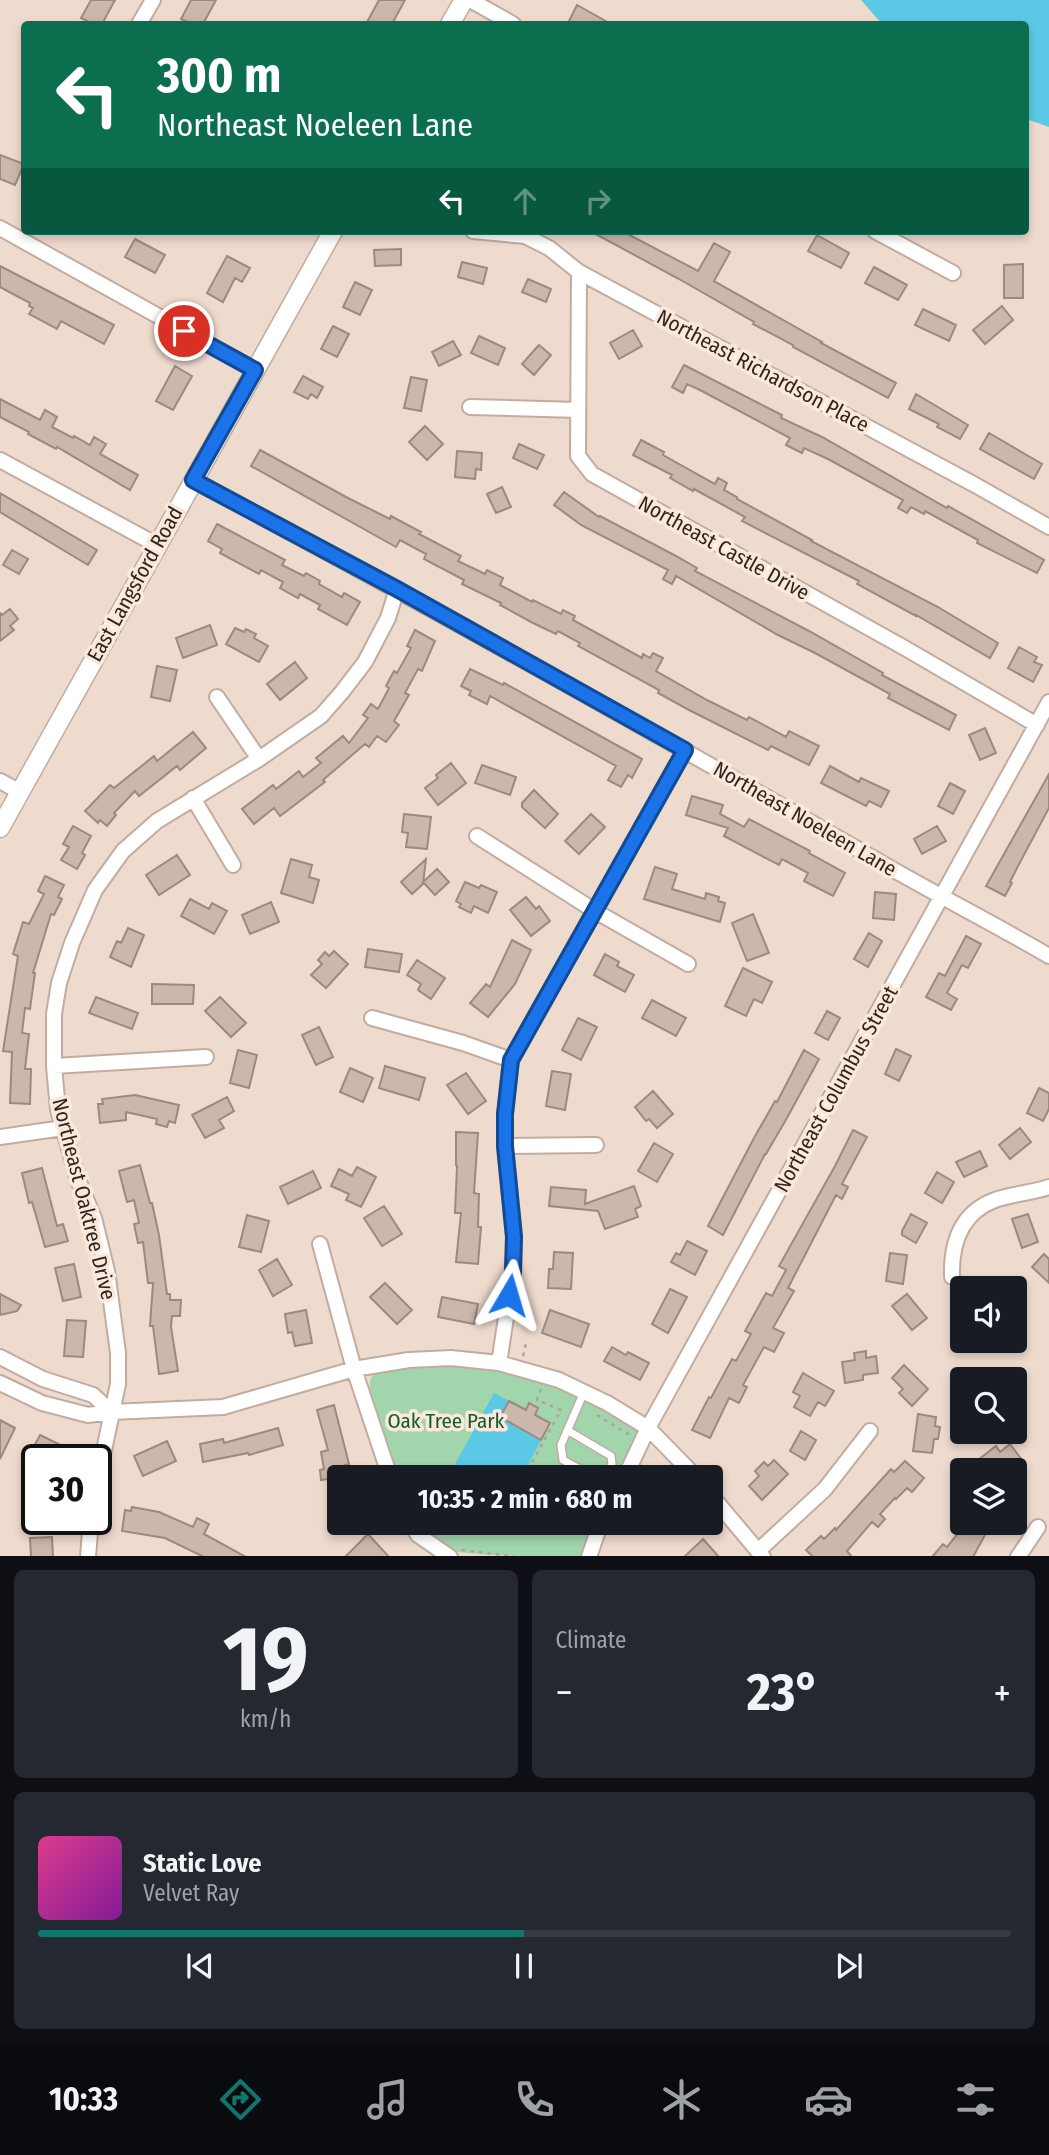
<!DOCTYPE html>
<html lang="en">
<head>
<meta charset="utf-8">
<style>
	:root { --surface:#171b24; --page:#242831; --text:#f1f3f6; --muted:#9ea1a6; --line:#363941; --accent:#0f766e }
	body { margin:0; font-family:"Fira Sans Condensed",sans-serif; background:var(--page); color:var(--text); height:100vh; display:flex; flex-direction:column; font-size:26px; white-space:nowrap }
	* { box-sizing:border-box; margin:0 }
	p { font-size:23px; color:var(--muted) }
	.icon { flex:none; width:38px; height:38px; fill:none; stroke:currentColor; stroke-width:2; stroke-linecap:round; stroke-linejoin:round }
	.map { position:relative; height:1556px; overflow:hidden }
	.side { display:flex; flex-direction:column; gap:14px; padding:14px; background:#0d0f14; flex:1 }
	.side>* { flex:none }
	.banner { position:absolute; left:21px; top:21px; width:1008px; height:214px; border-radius:7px; box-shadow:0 4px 10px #0003; background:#0b6e4f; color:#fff; overflow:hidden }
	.buttons { position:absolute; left:950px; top:1276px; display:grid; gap:14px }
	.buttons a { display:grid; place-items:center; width:77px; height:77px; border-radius:7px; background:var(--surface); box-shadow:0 4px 10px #0003; font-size:35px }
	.speed { position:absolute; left:21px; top:1444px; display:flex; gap:14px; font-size:35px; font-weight:700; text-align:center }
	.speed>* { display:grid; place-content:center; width:91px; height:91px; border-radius:50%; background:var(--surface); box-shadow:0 4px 10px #0003; line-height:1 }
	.speed .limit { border:4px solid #111; border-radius:10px; background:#fff; color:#111 }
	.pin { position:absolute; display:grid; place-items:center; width:60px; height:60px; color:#fff; margin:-30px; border:4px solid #fff; border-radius:50%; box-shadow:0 2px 7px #0007 }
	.me { position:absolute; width:77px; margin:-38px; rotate:7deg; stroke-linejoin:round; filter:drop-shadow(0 0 5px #0008) }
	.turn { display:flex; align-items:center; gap:24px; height:147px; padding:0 21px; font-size:32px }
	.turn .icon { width:91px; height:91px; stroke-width:2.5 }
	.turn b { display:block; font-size:49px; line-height:60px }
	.lanes { display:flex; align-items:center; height:66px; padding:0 21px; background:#0003; justify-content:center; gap:35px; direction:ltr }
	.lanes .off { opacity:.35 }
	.big { font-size:52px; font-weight:700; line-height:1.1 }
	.side .widget { flex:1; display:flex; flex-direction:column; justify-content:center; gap:10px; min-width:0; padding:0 24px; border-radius:10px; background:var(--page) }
	.side .dial { align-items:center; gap:0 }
	.dial b { font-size:91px; line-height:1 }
	.song { display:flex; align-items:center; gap:21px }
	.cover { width:84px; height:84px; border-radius:10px; background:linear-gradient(135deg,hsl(330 70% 55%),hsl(290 70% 35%)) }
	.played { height:7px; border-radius:4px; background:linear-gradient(90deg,var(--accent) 50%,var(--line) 50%) }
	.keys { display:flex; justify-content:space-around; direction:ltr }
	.heat { display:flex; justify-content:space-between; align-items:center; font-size:38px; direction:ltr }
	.side .tiles { flex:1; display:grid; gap:14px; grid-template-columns:1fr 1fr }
	.widget:last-child { grid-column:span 2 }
	.trip { position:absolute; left:327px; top:1465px; width:396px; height:70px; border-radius:7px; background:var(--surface); box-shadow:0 4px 10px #0003; font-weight:700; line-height:70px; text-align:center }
	.menu { display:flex; height:112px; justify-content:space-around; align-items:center; background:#090b0e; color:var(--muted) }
	.menu .icon { width:49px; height:49px }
	.menu .current { color:var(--accent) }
	.menu b { font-size:32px; color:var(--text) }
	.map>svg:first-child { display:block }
</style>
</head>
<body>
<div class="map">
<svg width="1049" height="1557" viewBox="0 0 1049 1557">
	<rect width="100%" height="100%" fill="#efdace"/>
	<path fill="#a1d5ab" d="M433,1362L486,1366L535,1378L630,1422L639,1433L619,1477H395C386,1448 372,1417 370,1387C369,1381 372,1376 375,1372Z
		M417,1523H596L583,1557C552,1556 469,1557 445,1549C436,1544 423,1532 417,1523Z"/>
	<path fill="#5bc9e5" d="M861,0H1049V127L1026,119V24H882Z
		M494,1393L509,1401L500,1417L541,1440L522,1477H448Z"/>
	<path fill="#cbb7ac" stroke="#9d8a7f" stroke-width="2" d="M91,0H115L102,24H93L81,18Z
		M191,0H216L203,24H192L181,19Z
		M379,0H405L392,24H366Z
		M577,5L611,24H575L569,21Z
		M0,155L24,164L15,185L0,179Z
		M590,231H622L698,271L714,243L730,252L714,281L822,342L821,343L896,383L888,398L793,347V345L753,324L754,322L679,279Z
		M817,235L849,253L841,268L808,251Z
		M135,239L165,255L155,273L125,257Z
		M401,249V265L375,266L374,250Z
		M227,256L250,268L242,282L235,278L223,302L207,293Z
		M462,262L487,268L483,284L458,277Z
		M1023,264V298H1004V265Z
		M0,266L114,325L104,344L61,321L57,329L29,314L33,308L29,306L30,303L0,287Z
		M874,267L907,285L898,300L865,283Z
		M528,279L551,289L546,302L522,292Z
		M355,282L372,290L360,315L343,307Z
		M1002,306L1013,320L985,344L973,330Z
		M923,309L956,325L949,341L915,325Z
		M333,326L349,334L337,357L321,349Z
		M633,330L642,346L619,359L610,343Z
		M479,336L505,348L498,365L471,353Z
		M453,341L461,355L439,366L432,352Z
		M539,345L551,355L534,375L522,364Z
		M684,365L782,415L781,418L822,437L947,508L948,506L1044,560L1037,573L977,543L978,540L925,511L924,514L911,507L907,513L898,508L903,500L828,459L804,448L802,453L786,445L790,438L700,390L687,384L683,393L672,387Z
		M175,366L192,376L173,410L156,401Z
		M303,376L323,387L317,398L311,394L308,399L294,392Z
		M411,377L427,380L421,411L404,408Z
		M916,394L968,425L960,439L937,427L939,424L909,409Z
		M0,399L40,420L45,410L57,417L52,427L73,438L74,436L90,445L94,437L106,444L100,454L138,475L130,490L57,447L56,449L28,434L29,432L0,417Z
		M425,426L443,444L427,460L409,442Z
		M989,433L1042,464L1034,479L980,449Z
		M641,440L664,452L663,455L715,484L718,478L727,483L724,490L737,497V499L812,540L811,541L938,607L998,643L990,658L916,615V616L857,584L859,581L742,521L745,517L694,489L693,491L670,478L672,475L633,455Z
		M519,444L544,455L537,469L513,458Z
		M260,450L348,498L390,519L391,516L421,532L419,534L461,556L458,561L485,574L487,570L503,578L500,585L532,602L533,600L561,614L563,610L575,616L573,620L642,658L643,654L650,658L653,653L663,658L656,671L707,700L747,720L749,717L786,737L789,731L819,746L809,765L771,746L768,750L689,710L658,693L659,690L578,646L580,643L558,631L556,634L531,622L500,605L501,603L462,584L464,580L424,559L426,554L400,540L396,547L251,466Z
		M457,451L482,453L481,470L476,469L475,479L455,477Z
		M502,487L511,507L496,513L487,494Z
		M564,492L599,517L600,516L676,556L697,568L695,571L809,631L883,673L882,675L956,715L949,730L888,698L890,694L815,653L778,635L676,576L672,584L663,579L668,570L581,525L554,505Z
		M0,493L97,550L88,565L0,512Z
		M217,524L285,560L282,565L304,576L306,573L320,581L319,584L342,597L344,593L360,602L347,625L318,609L320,605L300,594L298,598L280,588L283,582L261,570L259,574L220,553L222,549L208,541Z
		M12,550L28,559L19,574L3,565Z
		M10,609L18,619L10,626L14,630L0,641V613L2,615Z
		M210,625L217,645L183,658L176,638Z
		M235,628L244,632L246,629L256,634L254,638L268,646L259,662L226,644Z
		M415,630L435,641L422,671L418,669L405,693L409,695L394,721L399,725L386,742L377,736L369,747L365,744L323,780L325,782L280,816L274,808L254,824L242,809L273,785L276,789L299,771L303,777L321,763L316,758L343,736L349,743L368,718L363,715L371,704L378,709L389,688L386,686L394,671L397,673L411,648L407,646Z
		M1019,647L1037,657L1034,662L1042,665L1033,682L1008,668Z
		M295,662L307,678L280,700L267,684Z
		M157,666L177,670L170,701L151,697Z
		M470,669L503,685L504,683L642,759L632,778L628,775L621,787L608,780L616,766L490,696L487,704L469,695L471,691L461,686Z
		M985,728L996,753L980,760L969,735Z
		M193,732L206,748L180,770L177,766L139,796L135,791L114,813L116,815L107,826L100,820L98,823L85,811L110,785L114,788L154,756L157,761Z
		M451,763L466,783L438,805L425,788L438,778L436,775Z
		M482,765L516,777L510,795L475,783Z
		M830,766L859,782L861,778L889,791L881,807L869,801L866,806L821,783Z
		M1049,774V808L1018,866L1010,882L1012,883L1005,896L986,886Z
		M950,783L965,791L953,814L938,806Z
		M534,790L558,814L545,828L522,807V803Z
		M692,796L723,805L720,814L744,827L749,819L810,851L809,853L845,873L833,896L804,881L808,873L782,859L779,865L724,836L728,828L686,815Z
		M404,814L431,817L427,849L406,847L408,833L402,832Z
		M591,814L605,827L579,854L565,841Z
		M73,826L91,836L82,853L85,855L77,869L61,860L69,847L63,844Z
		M937,826L946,841L922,854L914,839Z
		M177,855L190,875L159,895L146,875Z
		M291,859L312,865L309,877L319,880L313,903L281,893Z
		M426,859L423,884L412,894L401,882Z
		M655,867L677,874L672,889L705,899L706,893L719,897L718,901L725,903L720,922L644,899Z
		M437,869L449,882L435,895L423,882Z
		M45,876L64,885L58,897L62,899L54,915L51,914L33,973H35L30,1009L25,1008L22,1033L29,1034L25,1069H31L30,1104L10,1103L12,1052L3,1051L18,956L13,954L23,922L29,924L44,894L38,891Z
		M465,882L479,888L481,885L497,892L488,913L474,906L471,913L459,907L461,904L456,901Z
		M875,892L896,894L894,920L873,918Z
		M526,897L536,909L539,906L550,921L531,936L510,910Z
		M190,899L209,909L212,903L227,911L214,934L181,916Z
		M271,902L279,922L250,934L242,915Z
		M753,914L769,953L747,961L732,923Z
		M128,928L144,935L131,967L110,957L117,941L121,943Z
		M869,933L882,941L868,967L854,959Z
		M966,936L981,944L968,968L962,965L947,993L957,999L951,1010L926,997L939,973L945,976Z
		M512,940L531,950L515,984L488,1017L470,1003L486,984L490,987Z
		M368,949L402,954L399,972L365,967Z
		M334,951L348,964L326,988L311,975L322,964L318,960L325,952L329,956Z
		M605,954L619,962L617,966L634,975L625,992L594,975Z
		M417,960L445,978L431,999L418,990L421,984L407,975Z
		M743,968L772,982L762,1003L754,999L746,1016L725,1006Z
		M152,984L194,985L193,1004H152Z
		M96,997L138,1013L132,1029L89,1013Z
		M220,997L246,1023L231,1037L205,1011Z
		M652,1000L686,1018L676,1036L642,1018Z
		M827,1011L840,1018L828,1040L815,1033Z
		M578,1018L597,1027L581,1060L562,1050Z
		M319,1027L333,1057L316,1065L302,1035Z
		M896,1049L911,1056L899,1081L885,1074Z
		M238,1050L257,1055L249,1088L230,1083Z
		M804,1050L819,1059L787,1118L766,1154H765L723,1235L708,1226L754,1138L775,1101L777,1102Z
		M385,1066L425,1078L419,1100L379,1088Z
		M350,1068L373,1078L363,1102L340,1092Z
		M552,1071L571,1074L565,1110L546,1106Z
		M466,1073L486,1101L468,1114L447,1085Z
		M1039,1088L1049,1093V1109L1043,1121L1027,1113Z
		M653,1091L673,1114L657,1128L649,1119L646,1121L635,1107Z
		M135,1095L179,1105L175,1123L169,1121L167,1127L156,1124L157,1119L126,1112V1120L100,1123L98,1104H103L102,1099Z
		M227,1097L234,1111L219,1120L224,1128L205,1138L192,1115Z
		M1020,1128L1031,1142L1010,1159L999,1145Z
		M853,1130L867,1137L842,1184L848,1187L842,1199L836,1195L788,1288L794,1291L773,1328L784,1333L774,1352L764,1347L743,1385L747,1387L739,1403L729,1398L710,1438L692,1430L709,1397L711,1398L732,1359L736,1361L751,1334L745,1331L766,1293L772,1296L786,1270L779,1266L835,1166Z
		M456,1132L478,1133L474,1193L479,1194L478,1227H481L478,1264L456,1262L461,1213H455L457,1166L456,1165Z
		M654,1143L673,1154L657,1182L638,1171Z
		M980,1151L987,1166L964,1177L956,1162Z
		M140,1165L150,1203H152L159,1235L167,1294H170V1300H181L180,1316H172L171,1327L178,1371L159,1374L153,1326H150L153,1283H148L143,1242L138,1243L134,1224L139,1223L134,1200L127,1202L119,1171Z
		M357,1167L376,1177L361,1207L346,1200L349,1194L331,1186L339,1169L352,1176Z
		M42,1168L57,1226L63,1224L68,1241L45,1247L32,1202L29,1203L22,1173Z
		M313,1171L321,1188L288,1204L280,1187Z
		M937,1172L954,1182L942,1203L925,1193Z
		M634,1186L641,1206L635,1209L638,1217L605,1229L598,1211L549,1206L551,1187L586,1190L585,1204Z
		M384,1206L402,1234L382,1246L364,1218Z
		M911,1214L927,1223L916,1243L902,1235V1231Z
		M1028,1214L1038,1242L1022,1248L1012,1219Z
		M247,1215L269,1221L261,1252L239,1247Z
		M687,1241L707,1251L695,1275L671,1262L676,1253L680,1255Z
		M554,1252L573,1253L571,1289L548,1288L549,1269H553Z
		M890,1253L907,1255L903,1284L886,1281Z
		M1044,1254L1049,1259V1283L1032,1267Z
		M277,1259L292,1285L273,1296L259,1270Z
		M74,1264L81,1297L63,1301L55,1268Z
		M385,1283L412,1310L397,1324L370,1297Z
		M670,1289L687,1297L668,1333L652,1324Z
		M0,1294L21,1305L17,1311L0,1315Z
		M907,1294L927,1318L912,1330L892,1306Z
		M442,1297L478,1304L474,1324L438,1317Z
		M306,1310L312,1343L295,1346L292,1332L288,1333L285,1314Z
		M550,1310L589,1324L581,1347L542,1333Z
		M67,1320L86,1321L83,1357L64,1356Z
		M612,1347L626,1355L628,1352L649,1363L640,1380L604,1361Z
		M866,1351V1358L876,1356L878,1373L863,1375V1380L845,1383L842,1362L855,1360L854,1353Z
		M904,1365L928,1389L912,1406L899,1393L903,1389L892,1378Z
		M803,1373L834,1391L825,1406L818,1402L810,1416L794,1407L800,1396L793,1392Z
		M509,1401L526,1410L529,1403L538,1408L535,1415L550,1423L541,1440L500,1417Z
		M334,1405L349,1464L345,1465L347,1477H340V1512L333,1513L328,1479L321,1480L320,1470L324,1469L321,1452L328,1450L317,1410Z
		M918,1414L936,1417L935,1426L940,1427L938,1439H934L932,1453L913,1451Z
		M0,1420L15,1428L0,1459Z
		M278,1428L283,1445L249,1455L248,1453L203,1462L200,1444L223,1439L224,1443Z
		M801,1431L816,1440L805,1460L790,1451Z
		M40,1435L71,1450L67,1460H55L43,1453L40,1460L29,1456Z
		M167,1441L176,1461L143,1476L134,1456Z
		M1010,1444L1025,1464L1018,1470H965L996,1446L1000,1452Z
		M774,1460L788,1474L762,1500L749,1486L759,1476L755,1471L764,1462L768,1466Z
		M905,1461L924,1478L912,1492L907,1488L896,1499L895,1498L880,1514L885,1519L878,1527L872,1522L847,1551L852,1557H813L806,1550L821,1536L824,1539L835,1528L836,1530L891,1469L894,1472Z
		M132,1507L159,1512L193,1527L197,1518L209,1524L204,1534L246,1557H204L165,1538L122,1531L125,1510L131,1511Z
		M967,1522H992L973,1557H932L943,1544L947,1547Z
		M368,1534L389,1557H345Z
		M52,1537L53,1557H31L30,1538Z
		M703,1539L719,1557H684L699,1543Z"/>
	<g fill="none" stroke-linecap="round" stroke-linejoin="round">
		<defs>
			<path id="service" d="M584,1392L561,1445L563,1460L595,1477
				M567,1430L611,1456L612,1464L605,1476L600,1477"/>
			<path id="minor" d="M470,0L513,24
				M139,24L153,0
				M0,228L255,370
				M473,231L525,236L549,248L579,272L977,486L1049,527
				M875,231L953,273
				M579,272L578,456L592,474L903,647L1037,725
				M470,407L578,410
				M0,460L157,545
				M193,480C422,602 648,729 873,858C931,892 991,922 1049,956
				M217,697L259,759
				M0,781L20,792
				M193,798L233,865
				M477,836L595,911L688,964
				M372,1018L463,1043L511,1060
				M54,1066L206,1057
				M0,1137L63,1128
				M505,1146L596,1145
				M320,1244L354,1369L390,1477
				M952,1277C951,1244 960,1213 995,1200C1012,1194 1031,1193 1049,1187
				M0,1357L43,1379L93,1395L111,1412
				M499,1363L513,1272L514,1237L505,1146V1114L511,1060L685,750
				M0,1383L42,1403L88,1415L111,1412L223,1407L354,1369L409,1360L451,1358L499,1363L559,1380L607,1403L648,1428L696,1477
				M625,1477L648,1428L1049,702
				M96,1488L118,1384V1353L107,1271L94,1218L78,1180L58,1110L54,1066V1014L59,983L72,943L95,890L123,851L157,821L259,759L321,716L342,692L365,662L388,618L397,589
				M710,1494L763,1557
				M410,1522L418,1535L450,1557
				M758,1551L825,1489L870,1431
				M88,1557L91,1519
				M589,1557L601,1522
				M1018,1557L1038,1527"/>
			<path id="tertiary" d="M450,24L464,0
				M0,828L333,231"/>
		</defs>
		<use href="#service" stroke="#c0aca1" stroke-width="10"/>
		<use href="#minor" stroke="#c0aca1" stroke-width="18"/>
		<use href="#tertiary" stroke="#c0aca1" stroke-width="21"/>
		<path stroke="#b2a298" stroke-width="2.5" stroke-dasharray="3.5 5" stroke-linecap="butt" d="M523,1356L526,1343
			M597,1415L630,1435
			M524,1477L561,1410L537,1400L541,1389
			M462,1550L518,1557"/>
		<use href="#service" stroke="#fff" stroke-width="7"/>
		<use href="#minor" stroke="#fff" stroke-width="14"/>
		<use href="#tertiary" stroke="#fff" stroke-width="18"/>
	</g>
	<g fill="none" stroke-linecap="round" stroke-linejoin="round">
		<defs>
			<path id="route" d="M184,331L255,370L193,480L397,589L685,750L511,1060L505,1114V1146L514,1237L513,1272L509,1295"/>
		</defs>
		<use href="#route" stroke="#114b97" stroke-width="18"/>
		<use href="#route" stroke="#1a73e8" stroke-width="12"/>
	</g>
	<g text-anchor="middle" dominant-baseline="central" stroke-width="7" stroke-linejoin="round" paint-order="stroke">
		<g font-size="21" fill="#2d2621" stroke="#fce7db">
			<text transform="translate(763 371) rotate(28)">Northeast Richardson Place</text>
			<text transform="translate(724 548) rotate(29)">Northeast Castle Drive</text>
			<text transform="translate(135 584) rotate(-61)">East Langsford Road</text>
			<text transform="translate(805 819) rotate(30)">Northeast Noeleen Lane</text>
			<text transform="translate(836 1089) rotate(-61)">Northeast Columbus Street</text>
			<text transform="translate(84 1199) rotate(76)">Northeast Oaktree Drive</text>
		</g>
		<g font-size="21" fill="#0e5e2b" stroke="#fce7db">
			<text x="446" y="1421">Oak Tree Park</text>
		</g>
	</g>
</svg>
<div class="buttons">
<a><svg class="icon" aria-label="sound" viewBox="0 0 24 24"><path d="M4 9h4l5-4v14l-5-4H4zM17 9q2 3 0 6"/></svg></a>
<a><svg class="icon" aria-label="search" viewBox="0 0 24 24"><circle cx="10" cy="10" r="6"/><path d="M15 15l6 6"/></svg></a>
<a><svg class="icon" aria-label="layers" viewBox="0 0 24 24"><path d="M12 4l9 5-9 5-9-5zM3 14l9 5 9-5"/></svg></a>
</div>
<div class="speed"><div class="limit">30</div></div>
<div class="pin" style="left:184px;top:331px;background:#d93025"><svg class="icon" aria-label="arrive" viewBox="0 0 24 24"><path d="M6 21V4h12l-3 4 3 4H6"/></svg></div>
<svg class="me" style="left:509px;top:1295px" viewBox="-20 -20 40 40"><path d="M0-17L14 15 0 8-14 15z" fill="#1a73e8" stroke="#fff" stroke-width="4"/></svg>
<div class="trip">10:35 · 2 min · 680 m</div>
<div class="banner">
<div class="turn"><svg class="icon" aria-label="left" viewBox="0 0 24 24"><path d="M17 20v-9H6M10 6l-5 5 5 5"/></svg><div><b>300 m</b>Northeast Noeleen Lane</div></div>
<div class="lanes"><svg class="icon" aria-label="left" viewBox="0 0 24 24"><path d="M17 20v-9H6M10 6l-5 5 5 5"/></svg><svg class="icon off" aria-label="ahead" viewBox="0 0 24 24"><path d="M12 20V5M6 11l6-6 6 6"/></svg><svg class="icon off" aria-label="right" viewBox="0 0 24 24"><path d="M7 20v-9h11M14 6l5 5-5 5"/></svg></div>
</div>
</div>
<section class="side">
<div class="tiles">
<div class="widget dial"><b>19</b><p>km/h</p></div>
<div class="widget"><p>Climate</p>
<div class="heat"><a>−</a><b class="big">23°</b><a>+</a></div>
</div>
<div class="widget">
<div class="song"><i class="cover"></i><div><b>Static Love</b><p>Velvet Ray</p></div></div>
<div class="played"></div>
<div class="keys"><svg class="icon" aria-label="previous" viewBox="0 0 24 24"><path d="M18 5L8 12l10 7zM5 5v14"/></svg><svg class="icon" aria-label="pause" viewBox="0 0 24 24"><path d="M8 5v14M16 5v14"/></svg><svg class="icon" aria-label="next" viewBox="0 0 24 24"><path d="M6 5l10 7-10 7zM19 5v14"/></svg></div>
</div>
</div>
</section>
<nav class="menu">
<b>10:33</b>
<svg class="icon current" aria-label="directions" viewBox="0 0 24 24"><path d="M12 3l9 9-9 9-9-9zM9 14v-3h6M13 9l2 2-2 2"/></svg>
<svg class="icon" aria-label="music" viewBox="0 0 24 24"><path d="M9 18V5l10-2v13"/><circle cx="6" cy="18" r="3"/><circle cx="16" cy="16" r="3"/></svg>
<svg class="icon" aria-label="phone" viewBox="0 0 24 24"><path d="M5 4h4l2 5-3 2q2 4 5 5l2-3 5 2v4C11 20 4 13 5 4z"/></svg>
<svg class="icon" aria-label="climate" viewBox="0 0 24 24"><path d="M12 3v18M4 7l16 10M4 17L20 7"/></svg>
<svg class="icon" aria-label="car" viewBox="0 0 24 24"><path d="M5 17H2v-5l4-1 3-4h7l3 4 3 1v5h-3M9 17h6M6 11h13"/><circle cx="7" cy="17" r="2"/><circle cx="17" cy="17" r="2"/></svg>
<svg class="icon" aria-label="filters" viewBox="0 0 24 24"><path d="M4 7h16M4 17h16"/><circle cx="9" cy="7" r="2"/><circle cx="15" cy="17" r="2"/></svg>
</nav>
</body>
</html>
